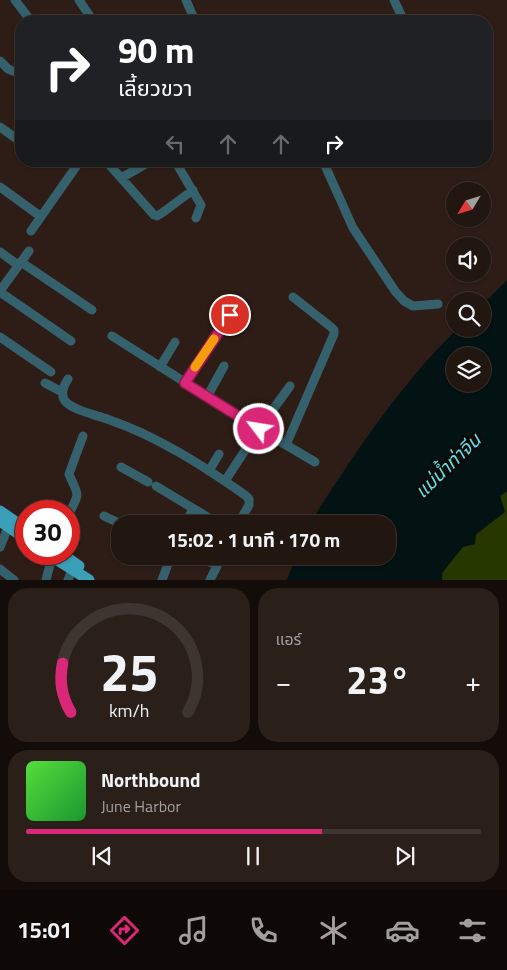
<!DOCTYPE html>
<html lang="th">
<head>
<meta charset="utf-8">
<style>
	:root { --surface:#221610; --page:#2a1f19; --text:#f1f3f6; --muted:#a29f9f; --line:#3f3530; --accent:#db2777 }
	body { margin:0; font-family:"Titillium Web","Noto Sans Thai",sans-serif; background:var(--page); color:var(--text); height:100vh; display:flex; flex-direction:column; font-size:19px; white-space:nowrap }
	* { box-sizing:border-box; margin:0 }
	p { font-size:16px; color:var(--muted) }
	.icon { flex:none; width:28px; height:28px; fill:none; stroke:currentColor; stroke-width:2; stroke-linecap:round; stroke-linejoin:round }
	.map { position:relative; height:580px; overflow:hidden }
	.sheet { display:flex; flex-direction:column; gap:8px; padding:8px; background:#130c09; flex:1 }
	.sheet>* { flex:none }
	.hud { position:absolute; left:15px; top:15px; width:478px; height:152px; border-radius:20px; box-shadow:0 1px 4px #0004,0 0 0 1px var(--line); background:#202124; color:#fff; overflow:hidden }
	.needle { width:32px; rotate:232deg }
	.fabs { position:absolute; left:446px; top:182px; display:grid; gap:10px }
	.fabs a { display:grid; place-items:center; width:45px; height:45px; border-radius:50%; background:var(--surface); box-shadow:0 1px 4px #0004,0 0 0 1px var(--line); font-size:25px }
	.speed { position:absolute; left:15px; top:500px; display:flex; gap:10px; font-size:25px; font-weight:700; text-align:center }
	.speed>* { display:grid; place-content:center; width:65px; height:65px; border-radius:50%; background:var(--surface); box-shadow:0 1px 4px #0004,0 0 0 1px var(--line); line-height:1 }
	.speed .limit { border:8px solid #d22; background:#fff; color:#111 }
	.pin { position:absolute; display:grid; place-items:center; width:42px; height:42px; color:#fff; margin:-21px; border:2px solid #fff; border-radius:50%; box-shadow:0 1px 5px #0007 }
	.me { position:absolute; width:55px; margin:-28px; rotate:301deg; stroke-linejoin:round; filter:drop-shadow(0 0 4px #0008) }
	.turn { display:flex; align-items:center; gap:18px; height:105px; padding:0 20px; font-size:22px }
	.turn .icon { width:65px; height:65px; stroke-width:2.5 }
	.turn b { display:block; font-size:35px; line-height:42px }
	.lanes { display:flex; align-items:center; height:48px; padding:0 20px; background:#0003; justify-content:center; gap:25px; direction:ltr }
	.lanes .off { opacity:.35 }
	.big { font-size:38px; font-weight:700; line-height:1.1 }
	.sheet .widget { flex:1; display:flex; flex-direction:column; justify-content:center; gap:8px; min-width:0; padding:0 18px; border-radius:20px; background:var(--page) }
	.sheet .dial { align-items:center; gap:0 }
	.dial svg { height:130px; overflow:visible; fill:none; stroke:var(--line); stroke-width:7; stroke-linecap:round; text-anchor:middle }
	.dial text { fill:var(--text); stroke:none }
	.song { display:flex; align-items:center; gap:15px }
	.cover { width:60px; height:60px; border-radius:8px; background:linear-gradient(135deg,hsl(110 70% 55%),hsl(130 70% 35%)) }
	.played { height:5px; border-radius:2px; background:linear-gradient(90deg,var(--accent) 65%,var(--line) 65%) }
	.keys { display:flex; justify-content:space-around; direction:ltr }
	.heat { display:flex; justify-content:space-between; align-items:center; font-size:28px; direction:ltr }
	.sheet .tiles { flex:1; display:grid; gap:8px; grid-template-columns:1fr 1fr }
	.widget:last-child { grid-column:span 2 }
	.trip { position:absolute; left:111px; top:515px; width:285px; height:50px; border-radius:20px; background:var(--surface); box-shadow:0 1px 4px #0004,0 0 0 1px var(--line); font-weight:700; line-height:50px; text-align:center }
	.menu { display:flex; height:80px; justify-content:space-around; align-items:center; background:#0e0906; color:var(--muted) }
	.menu .icon { width:35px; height:35px }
	.menu .on { color:var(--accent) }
	.menu b { font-size:22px; color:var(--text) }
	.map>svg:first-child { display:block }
</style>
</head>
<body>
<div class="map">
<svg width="507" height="580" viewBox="0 0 507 580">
	<rect width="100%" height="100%" fill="#2e1d16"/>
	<path fill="#273700" d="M507,491V580H442C442,559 489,525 505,512L500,496Z"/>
	<path fill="#031212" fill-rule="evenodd" d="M507,280V491L500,496L505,512L476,534L475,544L463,547L442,573V580H287L296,556H388V524H310C321,504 335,485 347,466C380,417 415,370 457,329H482L483,304ZM455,356H482V384H455Z"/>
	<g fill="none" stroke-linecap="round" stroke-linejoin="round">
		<path stroke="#35616d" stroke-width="9" d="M15,0L31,21
			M79,0L93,21
			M186,0L195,21
			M394,0L404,21
			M0,61L8,69L21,74
			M0,127L21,142
			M106,161L154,215L157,216L162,213L193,190
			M175,161L201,205L196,218
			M323,161L353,228L395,291L404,301L413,306L438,304
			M121,178L151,161
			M0,187L40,216
			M31,231L80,161
			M0,252L18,265
			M21,262L92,310
			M0,291L29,251
			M0,292L71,341
			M112,336L259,429L225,481
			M0,337L51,372
			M160,367L175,342
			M68,379C64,385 60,394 65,401C72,410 96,415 107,419C157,436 202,465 245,495L249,499V505L238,524
			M45,383L62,392
			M185,383L230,315
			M290,386L259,429L315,462
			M207,397L224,366
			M286,445L334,334V330L331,327L293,297
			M121,467L148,482
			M209,471L219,454
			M156,486L219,524
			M69,514C81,490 78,497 69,474L83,436
			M104,516L121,524
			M185,524L193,509
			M0,547L8,527
			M196,556L217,565
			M0,569L14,580
			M46,580L52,557
			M68,580L74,565
			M162,580L171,556
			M210,580L222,556"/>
		<path stroke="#3b9fb8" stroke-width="11" d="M0,511L26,529
			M0,521L26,539
			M48,554L89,580
			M62,554L79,566"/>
	</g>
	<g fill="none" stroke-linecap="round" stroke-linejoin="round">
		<defs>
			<path id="route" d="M230,315L185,383L259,429"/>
		</defs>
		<use href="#route" stroke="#8e194d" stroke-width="12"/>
		<use href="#route" stroke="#db2777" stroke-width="9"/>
		<path stroke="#f59e0b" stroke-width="9" d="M195,367L214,339"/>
	</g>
	<g text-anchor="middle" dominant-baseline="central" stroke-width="5" stroke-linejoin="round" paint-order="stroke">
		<g font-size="19" font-style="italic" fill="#5be1e5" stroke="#110907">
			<text transform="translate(447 465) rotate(-44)">แม่น้ำท่าจีน</text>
		</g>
	</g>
</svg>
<div class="fabs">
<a><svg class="needle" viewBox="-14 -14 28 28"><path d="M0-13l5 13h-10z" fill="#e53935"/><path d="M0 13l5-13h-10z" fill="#a29f9f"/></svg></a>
<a><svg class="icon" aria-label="sound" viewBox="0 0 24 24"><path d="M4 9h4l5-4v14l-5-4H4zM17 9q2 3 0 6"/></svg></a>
<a><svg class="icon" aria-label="search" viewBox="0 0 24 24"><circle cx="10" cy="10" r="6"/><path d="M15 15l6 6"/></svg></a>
<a><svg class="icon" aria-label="layers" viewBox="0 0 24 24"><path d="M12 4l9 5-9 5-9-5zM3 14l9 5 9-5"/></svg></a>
</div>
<div class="speed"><div class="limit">30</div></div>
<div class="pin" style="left:230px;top:315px;background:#d93025"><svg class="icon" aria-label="arrive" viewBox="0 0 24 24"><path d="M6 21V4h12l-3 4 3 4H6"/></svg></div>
<svg class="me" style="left:259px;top:429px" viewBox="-20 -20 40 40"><circle r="17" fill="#db2777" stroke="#fff" stroke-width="3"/><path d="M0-11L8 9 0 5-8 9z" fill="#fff"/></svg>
<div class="trip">15:02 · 1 นาที · 170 m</div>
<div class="hud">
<div class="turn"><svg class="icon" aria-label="right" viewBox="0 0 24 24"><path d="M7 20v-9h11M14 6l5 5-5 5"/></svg><div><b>90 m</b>เลี้ยวขวา</div></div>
<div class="lanes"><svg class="icon off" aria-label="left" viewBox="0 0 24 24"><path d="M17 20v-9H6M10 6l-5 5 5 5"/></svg><svg class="icon off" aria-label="ahead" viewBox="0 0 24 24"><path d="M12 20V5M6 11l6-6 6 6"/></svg><svg class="icon off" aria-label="ahead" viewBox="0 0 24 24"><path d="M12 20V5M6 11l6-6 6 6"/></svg><svg class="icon" aria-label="right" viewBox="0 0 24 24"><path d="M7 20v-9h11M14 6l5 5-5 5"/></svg></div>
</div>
</div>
<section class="sheet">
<div class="tiles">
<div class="widget dial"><svg viewBox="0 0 100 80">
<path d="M14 69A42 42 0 1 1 86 69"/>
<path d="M14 69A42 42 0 0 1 9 39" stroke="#db2777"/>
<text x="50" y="56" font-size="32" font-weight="700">25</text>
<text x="50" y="72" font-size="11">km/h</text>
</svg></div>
<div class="widget"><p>แอร์</p>
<div class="heat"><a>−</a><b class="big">23°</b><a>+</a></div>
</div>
<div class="widget">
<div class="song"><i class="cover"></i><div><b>Northbound</b><p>June Harbor</p></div></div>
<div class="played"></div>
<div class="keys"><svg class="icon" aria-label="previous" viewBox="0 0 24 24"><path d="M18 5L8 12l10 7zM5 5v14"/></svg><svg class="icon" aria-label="pause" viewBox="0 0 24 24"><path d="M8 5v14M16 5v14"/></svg><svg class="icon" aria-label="next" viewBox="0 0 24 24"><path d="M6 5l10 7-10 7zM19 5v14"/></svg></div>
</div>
</div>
</section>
<nav class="menu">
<b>15:01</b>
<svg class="icon on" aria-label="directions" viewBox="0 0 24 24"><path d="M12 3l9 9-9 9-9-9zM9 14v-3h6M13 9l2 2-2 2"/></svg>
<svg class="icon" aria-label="music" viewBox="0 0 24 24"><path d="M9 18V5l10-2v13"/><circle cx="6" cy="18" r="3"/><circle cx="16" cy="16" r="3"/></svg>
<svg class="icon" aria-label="phone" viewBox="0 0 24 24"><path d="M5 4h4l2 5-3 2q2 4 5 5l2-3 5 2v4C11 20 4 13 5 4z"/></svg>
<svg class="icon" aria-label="climate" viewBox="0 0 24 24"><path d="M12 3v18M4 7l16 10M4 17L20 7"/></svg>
<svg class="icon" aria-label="car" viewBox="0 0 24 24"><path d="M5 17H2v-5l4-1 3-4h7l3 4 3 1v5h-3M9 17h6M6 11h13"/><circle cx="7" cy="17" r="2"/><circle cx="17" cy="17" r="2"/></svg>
<svg class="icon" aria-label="filters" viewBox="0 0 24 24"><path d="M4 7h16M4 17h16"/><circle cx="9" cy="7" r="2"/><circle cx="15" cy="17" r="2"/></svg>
</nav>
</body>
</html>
